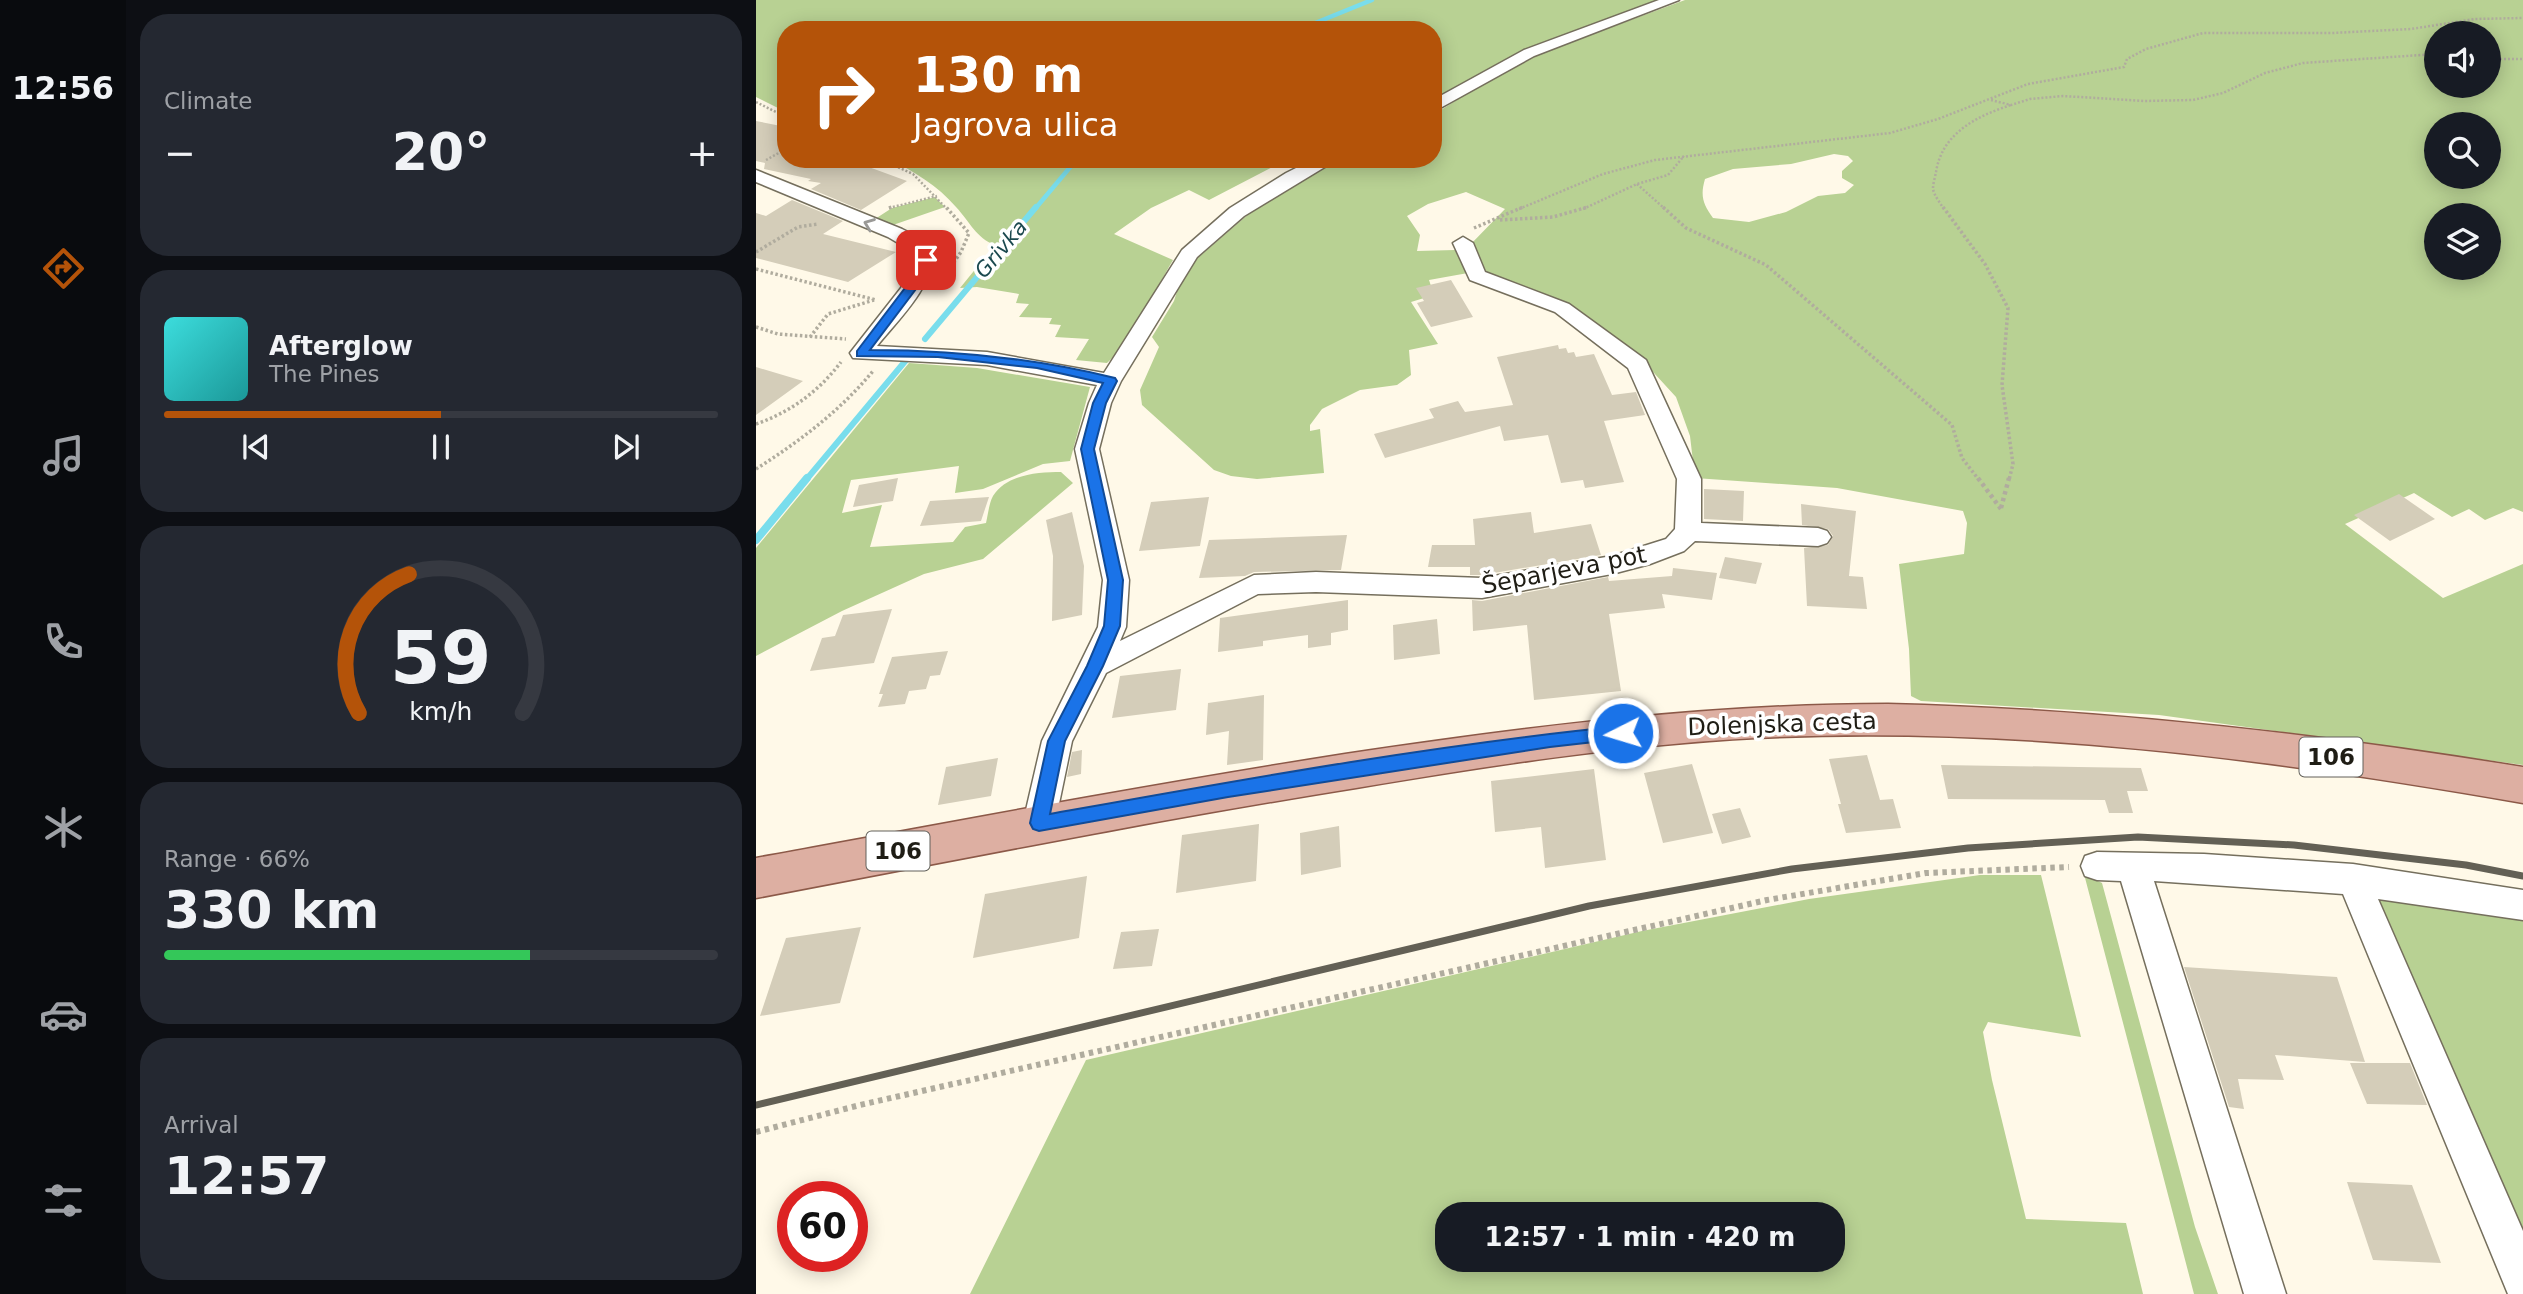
<!DOCTYPE html>
<html lang="en">
<head>
<meta charset="utf-8">
<style>
	:root { --surface:#171b24; --page:#242831; --text:#f1f3f6; --muted:#9ea1a6; --line:#363941; --accent:#b45309 }
	body { margin:0; font-family:"DejaVu Sans",sans-serif; background:var(--page); color:var(--text); height:100vh; display:flex; flex-direction:column; font-size:26px; white-space:nowrap }
	* { box-sizing:border-box; margin:0 }
	p { font-size:23px; color:var(--muted) }
	.icon { flex:none; width:38px; height:38px; fill:none; stroke:currentColor; stroke-width:2; stroke-linecap:round; stroke-linejoin:round }
	.map { position:relative; flex:1; overflow:hidden }
	.side { display:flex; flex-direction:column; gap:14px; padding:14px; background:#0d0f14; width:630px }
	.side>* { flex:none }
	.hud { position:absolute; left:21px; top:21px; width:665px; height:147px; border-radius:28px; box-shadow:0 4px 18px #0003; background:#b45309; color:#fff; overflow:hidden }
	.tools { position:absolute; left:1668px; top:21px; display:grid; gap:14px }
	.tools a { display:grid; place-items:center; width:77px; height:77px; border-radius:50%; background:var(--surface); box-shadow:0 4px 18px #0003; font-size:35px }
	.speed { position:absolute; left:21px; top:1181px; display:flex; gap:14px; font-size:35px; font-weight:700; text-align:center }
	.speed>* { display:grid; place-content:center; width:91px; height:91px; border-radius:50%; background:var(--surface); box-shadow:0 4px 18px #0003; line-height:1 }
	.speed .limit { border:10px solid #d22; background:#fff; color:#111 }
	.pin { position:absolute; display:grid; place-items:center; width:60px; height:60px; color:#fff; margin:-30px; border-radius:14px; box-shadow:0 4px 10px #0006 }
	.me { position:absolute; width:77px; margin:-38px; rotate:265deg; stroke-linejoin:round; filter:drop-shadow(0 0 5px #0008) }
	.turn { display:flex; align-items:center; gap:24px; height:147px; padding:0 21px; font-size:32px }
	.turn .icon { width:91px; height:91px; stroke-width:2.5 }
	.turn b { display:block; font-size:49px; line-height:60px }
	.big { font-size:52px; font-weight:700; line-height:1.1 }
	.side .card { flex:1; display:flex; flex-direction:column; justify-content:center; gap:10px; min-width:0; padding:0 24px; border-radius:28px; background:var(--page) }
	.side .dial { align-items:center; gap:0 }
	.dial svg { height:182px; overflow:visible; fill:none; stroke:var(--line); stroke-width:7; stroke-linecap:round; text-anchor:middle }
	.dial text { fill:var(--text); stroke:none }
	.song { display:flex; align-items:center; gap:21px }
	.cover { width:84px; height:84px; border-radius:10px; background:linear-gradient(135deg,hsl(180 70% 55%),hsl(180 70% 35%)) }
	.played { height:7px; border-radius:4px; background:linear-gradient(90deg,var(--accent) 50%,var(--line) 50%) }
	.keys { display:flex; justify-content:space-around; direction:ltr }
	.heat { display:flex; justify-content:space-between; align-items:center; font-size:38px; direction:ltr }
	.charge { height:10px; border-radius:5px; background:linear-gradient(90deg,#34c759 66%,var(--line) 0) }
	.trip { position:absolute; left:679px; top:1202px; width:410px; height:70px; border-radius:28px; background:var(--surface); box-shadow:0 4px 18px #0003; font-weight:700; line-height:70px; text-align:center }
	main { display:flex; flex:1; min-height:0 }
	.dock { display:flex; flex-direction:column; width:126px; justify-content:space-around; align-items:center; background:#090b0e; color:var(--muted) }
	.dock .icon { width:49px; height:49px }
	.dock .active { color:var(--accent) }
	.dock b { font-size:32px; color:var(--text) }
	.map>svg:first-child { display:block }
</style>
</head>
<body>
<main>
<nav class="dock">
<b>12:56</b>
<svg class="icon active" aria-label="directions" viewBox="0 0 24 24"><path d="M12 3l9 9-9 9-9-9zM9 14v-3h6M13 9l2 2-2 2"/></svg>
<svg class="icon" aria-label="music" viewBox="0 0 24 24"><path d="M9 18V5l10-2v13"/><circle cx="6" cy="18" r="3"/><circle cx="16" cy="16" r="3"/></svg>
<svg class="icon" aria-label="phone" viewBox="0 0 24 24"><path d="M5 4h4l2 5-3 2q2 4 5 5l2-3 5 2v4C11 20 4 13 5 4z"/></svg>
<svg class="icon" aria-label="climate" viewBox="0 0 24 24"><path d="M12 3v18M4 7l16 10M4 17L20 7"/></svg>
<svg class="icon" aria-label="car" viewBox="0 0 24 24"><path d="M5 17H2v-5l4-1 3-4h7l3 4 3 1v5h-3M9 17h6M6 11h13"/><circle cx="7" cy="17" r="2"/><circle cx="17" cy="17" r="2"/></svg>
<svg class="icon" aria-label="filters" viewBox="0 0 24 24"><path d="M4 7h16M4 17h16"/><circle cx="9" cy="7" r="2"/><circle cx="15" cy="17" r="2"/></svg>
</nav>
<section class="side">
<div class="card"><p>Climate</p>
<div class="heat"><a>−</a><b class="big">20°</b><a>+</a></div>
</div>
<div class="card">
<div class="song"><i class="cover"></i><div><b>Afterglow</b><p>The Pines</p></div></div>
<div class="played"></div>
<div class="keys"><svg class="icon" aria-label="previous" viewBox="0 0 24 24"><path d="M18 5L8 12l10 7zM5 5v14"/></svg><svg class="icon" aria-label="pause" viewBox="0 0 24 24"><path d="M8 5v14M16 5v14"/></svg><svg class="icon" aria-label="next" viewBox="0 0 24 24"><path d="M6 5l10 7-10 7zM19 5v14"/></svg></div>
</div>
<div class="card dial"><svg viewBox="0 0 100 80">
<path d="M14 69A42 42 0 1 1 86 69"/>
<path d="M14 69A42 42 0 0 1 36 8" stroke="#b45309"/>
<text x="50" y="56" font-size="32" font-weight="700">59</text>
<text x="50" y="72" font-size="11">km/h</text>
</svg></div>
<div class="card"><p>Range · 66%</p><b class="big">330 km</b><div class="charge"></div></div>
<div class="card"><p>Arrival</p><b class="big">12:57</b></div>
</section>
<div class="map">
<svg width="1767" height="1294" viewBox="0 0 1767 1294">
	<rect width="100%" height="100%" fill="#fff9e8"/>
	<path fill="#b8d193" fill-rule="evenodd" d="M0,0H908C827,29 751,54 677,101V30H30V112L0,97Z
		M929,0H1767V512L1757,508L1729,520L1713,509L1696,517L1658,493L1589,524L1687,598L1767,564V765L1403,715L1165,701L1155,696L1153,649L1143,564L1208,554L1211,523L1207,511L1081,488L939,478L934,436L920,397L898,373L862,342L744,282L726,268L713,246L749,209L710,192L672,204L651,216L664,235L661,251L699,250L712,273L673,280L678,295L655,302L682,344L653,350L655,375L641,385L604,390L566,409L554,425V431L564,429L568,473L501,479L475,476L458,470L386,405L384,390L403,347L396,337L418,301L422,288L437,262L502,206L556,174L586,159H677V115L742,74L777,56ZM1680,33H1732V86H1680ZM1680,124H1732V177H1680ZM1078,154L1092,156L1097,161L1086,171V178L1098,185L1089,193L1062,196L1030,212L993,222L957,218C947,204 944,196 949,179L977,169L1035,164ZM1680,215H1732V268H1680Z
		M132,159H532L453,200L433,190L395,208L358,234L417,260C397,293 380,338 351,363L320,360L333,339L299,337L305,325L293,324L296,318L263,317L273,304L260,303L263,294L221,287L204,288L239,245C220,238 214,222 200,207C182,186 158,171 132,159Z
		M179,197L189,207L137,225L119,219L136,208Z
		M153,363L221,368L334,387L314,461L287,464L227,489L199,493L203,466L95,480L86,513L126,505L114,547L197,542L209,527L230,523C232,515 233,503 237,496C251,474 283,472 305,472L317,483L227,559L168,574L86,611L0,656V548Z
		M1328,874L1346,883L1439,1227L1462,1294H1438Z
		M1224,875H1285L1325,1037L1232,1022L1227,1032L1236,1080L1270,1219L1370,1223L1387,1294H214L330,1060L886,931L1053,899ZM691,1214H1076V1260H691Z
		M1612,896L1767,911V1253Z"/>
	<g fill="none" stroke-linecap="round" stroke-linejoin="round">
		<path stroke="#79ddec" stroke-width="4.5" d="M542,30L616,0
			M279,209L321,159"/>
		<path stroke="#79ddec" stroke-width="6" d="M169,339L280,207
			M50,480L151,359"/>
		<path stroke="#79ddec" stroke-width="8" d="M0,540L51,478"/>
	</g>
	<path fill="#d4cdb9" d="M0,121L30,127V159H121L110,166L151,181L105,210L55,189L65,183L52,181L55,179L8,169L9,163L0,161Z
		M36,200L87,221L67,234L140,252L92,282L0,258V213L10,216Z
		M695,280L717,317L675,327L661,303L668,301L660,288Z
		M802,345L803,349L810,348L812,353L818,352L820,357L838,354L856,395L880,392L889,415L848,421L868,482L829,488L827,480L805,483L792,435L748,441L744,426L629,458L618,434L678,418L673,409L702,401L709,412L757,405L741,357Z
		M0,367L47,381L0,415Z
		M142,478L137,501L97,507L103,485Z
		M948,489L988,491L987,521L948,519Z
		M1643,494L1679,519L1634,541L1598,515Z
		M233,497L225,521L164,526L174,501Z
		M453,497L444,546L383,551L395,502Z
		M1045,504L1100,511L1093,576L1107,577L1111,609L1051,606L1048,548L1072,545L1077,536L1072,529L1046,525Z
		M316,512L328,566L326,615L296,621L297,556L290,520Z
		M775,512L778,533L835,524L845,555L726,575H714V567H672L676,545H719L717,519Z
		M591,535L585,570L498,572L489,576L443,578L453,540Z
		M969,557L1006,563L1000,584L963,578Z
		M917,568L961,573L956,600L906,594L909,608L853,614L865,691L778,700L771,625L717,631L716,600L726,601L852,577L853,581L916,576Z
		M592,600V630L575,633V645L552,648V635L507,641V646L462,652L464,618Z
		M136,609L118,663L54,671L66,638L79,636L87,615Z
		M681,619L684,654L638,660L637,625Z
		M192,651L184,675L174,676L170,689L153,691L149,704L122,707L127,694H123L136,657Z
		M425,669L420,710L356,718L364,676Z
		M508,695L507,760L471,765L473,731L450,735L452,703Z
		M326,750L325,774L311,777L316,752Z
		M1111,755L1124,800L1137,799L1145,828L1090,833L1082,804H1085L1073,759Z
		M242,758L235,796L182,805L190,767Z
		M936,764L957,833L907,843L888,773Z
		M1185,765L1385,768L1392,791H1371L1377,813H1353L1349,800L1192,799Z
		M838,769L850,860L789,868L785,827L739,832L735,781Z
		M984,808L995,837L966,844L956,814Z
		M503,824L500,881L420,893L426,835Z
		M583,826L585,867L545,875L544,833Z
		M331,876L323,938L217,958L229,894Z
		M105,927L84,1003L4,1016L30,938Z
		M403,929L396,966L357,969L365,932Z
		M1428,967L1581,977L1609,1062L1519,1055L1528,1080L1482,1079L1488,1109L1473,1107Z
		M1594,1063H1654L1671,1105L1611,1104Z
		M1591,1182L1656,1185L1685,1263L1617,1260Z"/>
	<g fill="none" stroke-linecap="round" stroke-linejoin="round">
		<defs>
			<path id="street" d="M903,0H923L778,56L677,112V100L768,50Z
				M558,159H582L488,216L441,257L365,381L355,403L343,449L373,580L370,627L364,641L498,575L560,572L726,578L856,556L910,539L919,529L921,479L872,368L799,312L714,280L697,243L707,237L717,243L729,272L813,304L890,360L945,479V523L1062,528L1071,531L1075,537L1071,543L1062,546L939,541L928,551L894,564L856,574L726,598L560,592L502,594L350,673L316,741L299,823L294,833L283,837L272,833L267,823L286,741L342,627L347,580L319,449L333,403L341,385L231,365L97,358L94,353L145,288L158,262L159,253L132,237L0,182V170L146,229L164,238L179,251C176,288 143,319 121,346L231,352L348,373L426,250L474,208L530,173Z
				M1341,852L1448,854L1597,864L1767,890V920L1622,899L1767,1231V1294H1752L1587,894L1398,881L1530,1294H1488L1365,881L1341,880L1329,876L1325,866L1329,856Z"/>
			<path id="primary" d="M1132,704C1345,709 1557,733 1767,767V803C1516,759 1255,725 1000,738C865,745 732,766 600,788C399,820 200,860 0,898V858C196,822 392,785 589,754C770,727 949,704 1132,704Z"/>
		</defs>
		<use href="#street" stroke="#756f5d" stroke-width="3"/>
		<use href="#primary" stroke="#8c5948" stroke-width="3"/>
		<path stroke="#b0ac9e" stroke-width="2.5" stroke-dasharray="2 2" stroke-linecap="butt" d="M1732,59H1767
			M1235,100L1255,105L1274,99L1307,96L1389,101L1437,100L1467,93L1509,73L1547,63L1680,54
			M0,102L30,117
			M124,159L157,174L191,209
			M10,160L30,149
			M881,184L909,209
			M133,208L181,196
			M763,209L847,174L899,160L1134,133L1182,119L1272,84L1368,67L1371,59L1390,49L1447,33H1576L1655,29L1719,19L1767,18
			M827,209L881,184L912,175L928,156
			M1188,209C1184,203 1178,195 1177,189C1177,184 1179,177 1180,172C1186,133 1221,116 1255,105"/>
		<path stroke="#b0ac9e" stroke-width="3.5" stroke-dasharray="2.5 2.5" stroke-linecap="butt" d="M907,207L930,228L1010,265L1196,425L1206,458L1223,480
			M1187,207L1229,264L1252,308L1246,385L1257,464L1253,480
			M133,208L136,207
			M744,220L797,217L832,207
			M718,228L767,207
			M0,252L42,227L62,224
			M0,269L120,300
			M189,275L205,252L213,233L190,207
			M0,327L22,334L90,339
			M54,337L72,314L118,300
			M0,424C35,412 63,391 85,362
			M0,469C44,441 84,411 117,371"/>
		<path stroke="#b0ac9e" stroke-width="4.5" stroke-dasharray="3.5 3.5" stroke-linecap="butt" d="M1222,478L1245,509
			M1245,508L1253,478"/>
		<path stroke="#b0ac9e" stroke-width="6" stroke-dasharray="4.5 4.5" stroke-linecap="butt" d="M0,1132L104,1105L1011,900L1170,873L1313,867"/>
		<use href="#street" fill="#fff" fill-rule="evenodd"/>
		<use href="#primary" fill="#ddafa2" fill-rule="evenodd"/>
		<path stroke="#636055" stroke-width="7" d="M0,1105L833,906L1036,869L1212,848L1382,837L1538,845L1710,865L1767,876"/>
	</g>
	<defs><path id="oneway-chevron" d="M-2-3.5L2.5 0L-2 3.5" fill="none" stroke-width="1.6" stroke-linecap="round" stroke-linejoin="round" transform="scale(1.75)"/></defs>
	<use stroke="#9a9996" href="#oneway-chevron" transform="translate(113 224) rotate(-159)"/>
	<path fill="#1a73e8" stroke="#114b97" stroke-width="2" d="M166,258L176,260L166,281L114,350C198,350 278,358 359,378L361,381L350,403L338,449L367,580L364,626L347,666L309,741L294,814C484,780 675,745 867,726L873,728L876,733L873,738L794,747L472,797L283,831L277,829L274,823L292,741L331,666L348,626L352,580L325,449L337,403L347,383L281,368L182,357L101,356V351L155,280Z"/>
	<g text-anchor="middle" dominant-baseline="central" stroke-width="7" stroke-linejoin="round" paint-order="stroke">
		<g font-size="21" font-style="italic" fill="#1b494f" stroke="#fff">
			<text transform="translate(245 249) rotate(-50)">Grivka</text>
		</g>
		<g fill="#fff" stroke="#62615b" stroke-width="2">
			<rect x="1543.5" y="737.5" width="63" height="39" rx="5"/>
			<rect x="110.5" y="831.5" width="63" height="39" rx="5"/>
		</g>
		<g font-size="23" font-weight="bold" fill="#1f1d15">
			<text x="1575" y="757">106</text>
			<text x="142" y="851">106</text>
		</g>
		<g font-size="24" fill="#1f1d15" stroke="#fff">
			<text transform="translate(808 570) rotate(-11)">Šeparjeva pot</text>
			<text transform="translate(1026 724) rotate(-2)">Dolenjska cesta</text>
		</g>
	</g>
</svg>
<div class="tools">
<a><svg class="icon" aria-label="sound" viewBox="0 0 24 24"><path d="M4 9h4l5-4v14l-5-4H4zM17 9q2 3 0 6"/></svg></a>
<a><svg class="icon" aria-label="search" viewBox="0 0 24 24"><circle cx="10" cy="10" r="6"/><path d="M15 15l6 6"/></svg></a>
<a><svg class="icon" aria-label="layers" viewBox="0 0 24 24"><path d="M12 4l9 5-9 5-9-5zM3 14l9 5 9-5"/></svg></a>
</div>
<div class="speed"><div class="limit">60</div></div>
<div class="pin" style="left:170px;top:260px;background:#d93025"><svg class="icon" aria-label="arrive" viewBox="0 0 24 24"><path d="M6 21V4h12l-3 4 3 4H6"/></svg></div>
<svg class="me" style="left:867px;top:733px" viewBox="-20 -20 40 40"><circle r="17" fill="#1a73e8" stroke="#fff" stroke-width="3"/><path d="M0-11L8 9 0 5-8 9z" fill="#fff"/></svg>
<div class="trip">12:57 · 1 min · 420 m</div>
<div class="hud">
<div class="turn"><svg class="icon" aria-label="right" viewBox="0 0 24 24"><path d="M7 20v-9h11M14 6l5 5-5 5"/></svg><div><b>130 m</b>Jagrova ulica</div></div>
</div>
</div>
</main>
</body>
</html>
